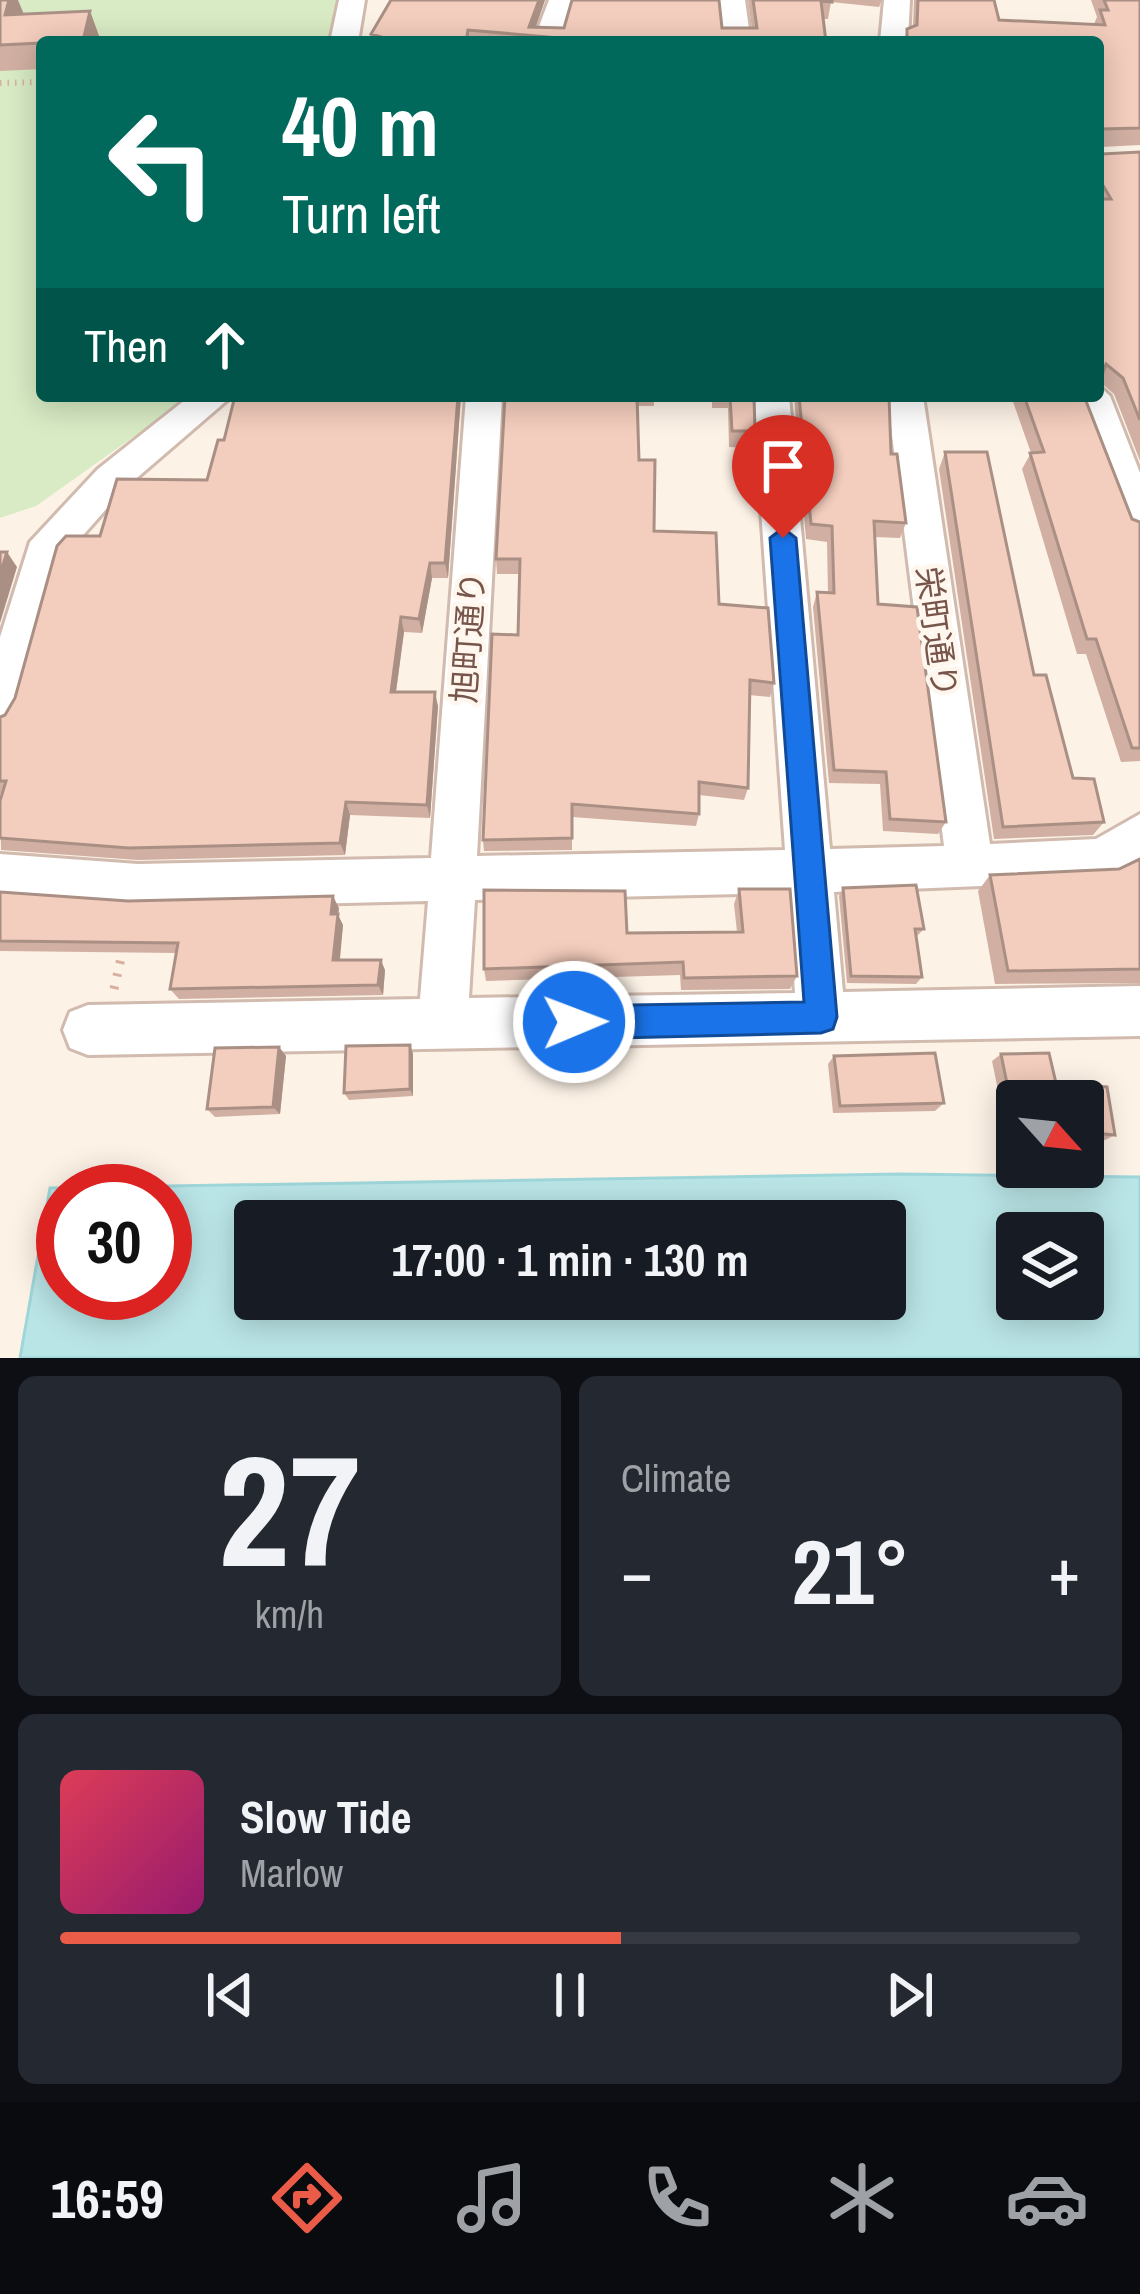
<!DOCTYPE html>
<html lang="en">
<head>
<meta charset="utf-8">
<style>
	:root { --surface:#171b24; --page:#242831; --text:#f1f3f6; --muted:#9ea1a6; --line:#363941; --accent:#ea5c48 }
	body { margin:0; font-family:"Archivo Narrow","Noto Sans JP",sans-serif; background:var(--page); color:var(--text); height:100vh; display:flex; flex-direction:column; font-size:45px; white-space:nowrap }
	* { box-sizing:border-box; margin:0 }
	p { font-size:39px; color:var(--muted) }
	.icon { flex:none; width:66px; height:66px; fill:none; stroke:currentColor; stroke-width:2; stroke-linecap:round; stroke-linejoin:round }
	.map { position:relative; height:1358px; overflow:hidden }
	.panel { display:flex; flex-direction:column; gap:18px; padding:18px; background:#0d0f14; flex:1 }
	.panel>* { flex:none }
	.top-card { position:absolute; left:36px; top:36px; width:1068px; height:366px; border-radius:12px; box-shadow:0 6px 30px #0003; background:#00695c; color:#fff; overflow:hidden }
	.needle { width:78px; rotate:117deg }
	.controls { position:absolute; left:996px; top:1080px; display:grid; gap:24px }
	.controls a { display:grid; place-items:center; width:108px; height:108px; border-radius:12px; background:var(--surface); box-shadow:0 6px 30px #0003; font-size:60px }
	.speed { position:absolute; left:36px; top:1164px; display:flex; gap:24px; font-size:60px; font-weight:700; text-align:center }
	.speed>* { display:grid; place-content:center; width:156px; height:156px; border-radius:50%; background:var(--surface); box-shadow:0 6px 30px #0003; line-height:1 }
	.speed .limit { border:18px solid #d22; background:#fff; color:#111 }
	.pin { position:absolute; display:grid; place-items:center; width:102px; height:102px; color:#fff; margin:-123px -51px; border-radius:50% 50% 50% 0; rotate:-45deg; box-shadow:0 0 12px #0007 }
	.pin .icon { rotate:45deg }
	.me { position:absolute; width:132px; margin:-66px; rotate:89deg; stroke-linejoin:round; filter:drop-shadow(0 0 9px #0008) }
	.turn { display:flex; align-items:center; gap:42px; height:252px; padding:0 48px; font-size:54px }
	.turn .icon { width:156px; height:156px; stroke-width:2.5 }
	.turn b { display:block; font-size:84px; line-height:102px }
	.then { display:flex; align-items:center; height:114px; padding:0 48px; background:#0003; gap:24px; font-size:45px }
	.big { font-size:90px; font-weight:800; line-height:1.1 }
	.panel .card { flex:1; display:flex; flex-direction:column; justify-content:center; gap:18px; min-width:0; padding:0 42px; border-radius:18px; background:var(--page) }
	.panel .dial { align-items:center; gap:0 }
	.dial b { font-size:156px; line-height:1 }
	.song { display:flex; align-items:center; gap:36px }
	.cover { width:144px; height:144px; border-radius:18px; background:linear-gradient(135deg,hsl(350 70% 55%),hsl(320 70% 35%)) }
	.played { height:12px; border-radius:6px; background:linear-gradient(90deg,var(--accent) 55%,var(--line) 55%) }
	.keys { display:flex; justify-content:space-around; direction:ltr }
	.heat { display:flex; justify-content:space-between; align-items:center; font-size:66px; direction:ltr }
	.panel .tiles { flex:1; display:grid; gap:18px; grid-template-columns:1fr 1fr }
	.card:last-child { grid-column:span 2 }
	.trip { position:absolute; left:234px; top:1200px; width:672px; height:120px; border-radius:12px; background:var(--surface); box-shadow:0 6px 30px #0003; font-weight:800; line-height:120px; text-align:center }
	.tab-bar { display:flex; height:192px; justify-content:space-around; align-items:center; background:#090b0e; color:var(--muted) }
	.tab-bar .icon { width:84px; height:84px }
	.tab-bar .on { color:var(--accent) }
	.tab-bar b { font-size:54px; color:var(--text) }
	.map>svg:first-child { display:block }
</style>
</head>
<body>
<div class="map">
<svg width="1140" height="1358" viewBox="0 0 1140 1358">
	<rect width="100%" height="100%" fill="#fdf2e6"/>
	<path fill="#d8ebc4" d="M0,0H343L337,42H42V396H191L36,506L0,518Z"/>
	<path fill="#bae5e7" stroke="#9fd6da" stroke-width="3" fill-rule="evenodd" d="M901,1174L1140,1177V1358H20L50,1188ZM63,1191H165V1293H63ZM255,1221H885V1299H255ZM1017,1233H1083V1299H1017Z"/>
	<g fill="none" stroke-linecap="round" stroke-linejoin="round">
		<defs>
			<path id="street" d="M339,0H365L358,42H330Z
				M549,0H575L561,42H533Z
				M719,0H745L751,42H723Z
				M884,0H910L908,42H880Z
				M1098,385L1110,396L1140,473V537L1126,533L1121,522L1074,396H1098Z
				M190,396H232L124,489L62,559L21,711L15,724L0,729V637L30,542L98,469Z
				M466,396H502L477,856L785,850L753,396H789L830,849L944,846L887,396H923L990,844L1096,839L1140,814V861L1103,881L834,892L843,992L1140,986V1036L88,1055L70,1048L63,1030L70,1012L88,1005L420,999L428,901L138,908L0,898V854L138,864L431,858ZM788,893L795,993L469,998L475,900Z"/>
		</defs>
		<use href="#street" stroke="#d1baae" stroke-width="6"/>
		<path stroke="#d9b09f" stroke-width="6" stroke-dasharray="1.5 6" stroke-linecap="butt" d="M0,83L42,82"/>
		<path stroke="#d9b09f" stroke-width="9" stroke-dasharray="3 10" stroke-linecap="butt" d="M114,989L124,945"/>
		<use href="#street" fill="#fff" fill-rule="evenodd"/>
	</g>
	<path fill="#d1b0a3" d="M0,0L23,12V14L90,11L99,36L97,42H42V69L0,71Z
		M410,0H545L535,27L722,28H752L748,0H882L879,7L831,2L828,19H823L826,42H373L371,34Z
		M914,0H994L999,20L1094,24L1097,17L1091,0H1140V145L1102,147V154L1140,152V461L1114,394L1099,381L1098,383V42H904L907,29L913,26Z
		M461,396L448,578H432L422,633L404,632L396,692L438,706L430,818L350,815L345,855L138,860L1,850L0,801L2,794H0V717L5,715L100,536L207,480L224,440Z
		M505,396H654V406H637L639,460L654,531L719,604L774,683L770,697L749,695L748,788L744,800L699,795V814L696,826L572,817V850L484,851L483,840L518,635L520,574H497L496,559Z
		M712,396H754L755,431L752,448L729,447L728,408H712Z
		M794,396H889L891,454L906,523L900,538L874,537L878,604L946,822L938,834L883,831L880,784L829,783L813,607L817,592L828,593L827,542L806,539Z
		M1011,396H1084L1132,519L1140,522V761L1121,762L1086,654H1077L1022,469L1031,453Z
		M945,452L1034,675L1073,778L1104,822L1093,835L994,839L939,469Z
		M1140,859V983L995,984L978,891L990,875L1119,869Z
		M843,888L924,929L916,937L922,977L916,984L847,983L839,896Z
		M739,889L797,976L790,989L681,990L680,975L486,981L484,969L627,933L737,932L734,904Z
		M0,892L128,901L339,908L338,915L343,925L339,960L385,970L383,995L179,999L170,989L176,953L0,951Z
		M410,1045L413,1054V1096L349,1100L344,1093Z
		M279,1047L286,1056L280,1114L215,1117L207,1109Z
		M1049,1053L1056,1083L1107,1087L1115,1135L1103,1141L1083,1139V1101H1017V1134H1007L992,1061L1001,1054Z
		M834,1056L944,1103L935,1111L833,1113L828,1064Z"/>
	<path fill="#aa9084" d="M8,0H18L23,12L15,40L5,15Z
		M539,0H545L533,35L529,27Z
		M90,11L99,36L97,42L83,41Z
		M458,396H461L448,578L445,563Z
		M7,552L17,567L0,623V575Z
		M430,563L432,578L422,633L419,619Z
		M401,617L404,632L394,706L391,692Z
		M435,692L438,706L430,818L427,805Z
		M346,802L350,815L345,855L340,843Z
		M333,896L339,908L338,915L343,925L339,970L333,960L331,914Z
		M381,960L385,970L383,995L378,985Z
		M410,1045L413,1054V1096L410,1089Z
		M279,1047L286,1056L280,1114L273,1107Z"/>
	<path fill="#f3cdbd" stroke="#aa9084" stroke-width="3" d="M0,0H9L5,15L90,11L83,41L0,45Z
		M391,0H539L529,27L564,28L572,0H719L722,28H757L753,0H832V2L821,1L826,42H548L549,37L468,30L466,42H398L371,34Z
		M918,0H994L999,20L1105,25L1100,10H1108L1104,0H1140V128L1102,129V154L1140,152V420L1123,378L1106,364L1102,375H1098V199H1111L1098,177V42H907V29L917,25Z
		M235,396H458L445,563H430L419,619L401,617L391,692H435L427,805L346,802L340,843L129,848L0,838V801L6,781H0V717L5,715L15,698L57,546L66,536H100L117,479L207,480L218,440H224Z
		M505,396H637L639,460H655L654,531L716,533L719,604L768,608L774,683L750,680L748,788L699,782V814L572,804V838L483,840L492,634L518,635L520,559H496Z
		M730,396H754L755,431H732Z
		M799,396H889L891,454H897L906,523L874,521L878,604L917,607L946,822L890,819L886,772L834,770L817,592L834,593L832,526L811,524Z
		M1024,396H1084L1132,519L1140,522V748H1132L1096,639H1087L1030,453L1044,452Z
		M945,452H987L1034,675H1046L1073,778L1094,779L1104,822L1003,827Z
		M0,552H7L0,575Z
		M1140,859V969L1008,971L990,875L1119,869Z
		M916,885L924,929H915L922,977L851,976L843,888Z
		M739,889H790L797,976L684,978L683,962L484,969V890L625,891L627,933L743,932Z
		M0,892L128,901L333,896L331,914H338L333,960H381L378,985L170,989L178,943L0,941Z
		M410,1045V1089L344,1093L346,1046Z
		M279,1047L273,1107L207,1109L215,1048Z
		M935,1053L944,1103L840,1106L834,1056Z
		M1049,1053L1056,1083L1107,1087L1115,1135L1083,1132V1101H1017L1016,1128L1001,1054Z"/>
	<path fill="#1a73e8" stroke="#114b97" stroke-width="3" d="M783,528L796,538L837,1017L833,1029L821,1033L574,1039L563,1034L558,1022L563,1011L574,1006L804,1002L770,538Z"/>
	<g text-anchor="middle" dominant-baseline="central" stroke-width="9" stroke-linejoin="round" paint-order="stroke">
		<g font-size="33" fill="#77554a" stroke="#fff6ed">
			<text transform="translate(937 632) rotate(82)">栄町通り</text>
			<text transform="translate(468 637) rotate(-86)">旭町通り</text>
		</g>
	</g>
</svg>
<div class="controls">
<a><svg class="needle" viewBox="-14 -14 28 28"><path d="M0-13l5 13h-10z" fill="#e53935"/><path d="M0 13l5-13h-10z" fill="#9ea1a6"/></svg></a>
<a><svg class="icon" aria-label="layers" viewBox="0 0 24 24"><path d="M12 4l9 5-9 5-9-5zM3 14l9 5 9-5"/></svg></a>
</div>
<div class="speed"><div class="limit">30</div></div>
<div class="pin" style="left:783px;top:538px;background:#d93025"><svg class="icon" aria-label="arrive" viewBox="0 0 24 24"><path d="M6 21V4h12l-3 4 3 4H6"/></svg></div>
<svg class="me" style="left:574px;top:1022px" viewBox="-20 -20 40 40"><circle r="17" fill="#1a73e8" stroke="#fff" stroke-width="3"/><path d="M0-11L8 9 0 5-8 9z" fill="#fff"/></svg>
<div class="trip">17:00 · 1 min · 130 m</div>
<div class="top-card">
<div class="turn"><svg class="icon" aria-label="left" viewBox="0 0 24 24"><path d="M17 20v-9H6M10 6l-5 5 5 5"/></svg><div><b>40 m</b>Turn left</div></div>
<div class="then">Then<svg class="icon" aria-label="ahead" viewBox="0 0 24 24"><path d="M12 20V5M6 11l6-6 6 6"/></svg></div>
</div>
</div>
<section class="panel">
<div class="tiles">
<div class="card dial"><b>27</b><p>km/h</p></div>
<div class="card"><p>Climate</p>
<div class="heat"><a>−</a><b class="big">21°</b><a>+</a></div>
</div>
<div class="card">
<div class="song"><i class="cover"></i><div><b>Slow Tide</b><p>Marlow</p></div></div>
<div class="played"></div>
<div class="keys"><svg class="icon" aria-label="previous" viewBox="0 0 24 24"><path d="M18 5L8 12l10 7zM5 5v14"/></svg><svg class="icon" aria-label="pause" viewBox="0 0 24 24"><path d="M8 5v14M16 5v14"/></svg><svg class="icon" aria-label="next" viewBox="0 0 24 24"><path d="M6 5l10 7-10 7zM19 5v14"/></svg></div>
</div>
</div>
</section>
<nav class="tab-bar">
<b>16:59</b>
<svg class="icon on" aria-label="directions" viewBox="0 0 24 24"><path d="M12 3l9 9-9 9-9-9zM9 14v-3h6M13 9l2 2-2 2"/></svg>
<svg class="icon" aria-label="music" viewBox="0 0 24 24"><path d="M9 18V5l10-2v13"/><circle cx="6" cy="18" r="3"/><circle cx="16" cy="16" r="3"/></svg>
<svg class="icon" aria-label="phone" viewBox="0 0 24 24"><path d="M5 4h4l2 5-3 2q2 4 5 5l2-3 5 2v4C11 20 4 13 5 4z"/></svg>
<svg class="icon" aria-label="climate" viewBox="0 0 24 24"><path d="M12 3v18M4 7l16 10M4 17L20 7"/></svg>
<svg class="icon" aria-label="car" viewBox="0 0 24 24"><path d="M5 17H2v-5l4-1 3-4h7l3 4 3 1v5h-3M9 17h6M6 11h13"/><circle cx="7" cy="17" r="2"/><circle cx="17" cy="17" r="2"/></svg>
</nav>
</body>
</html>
